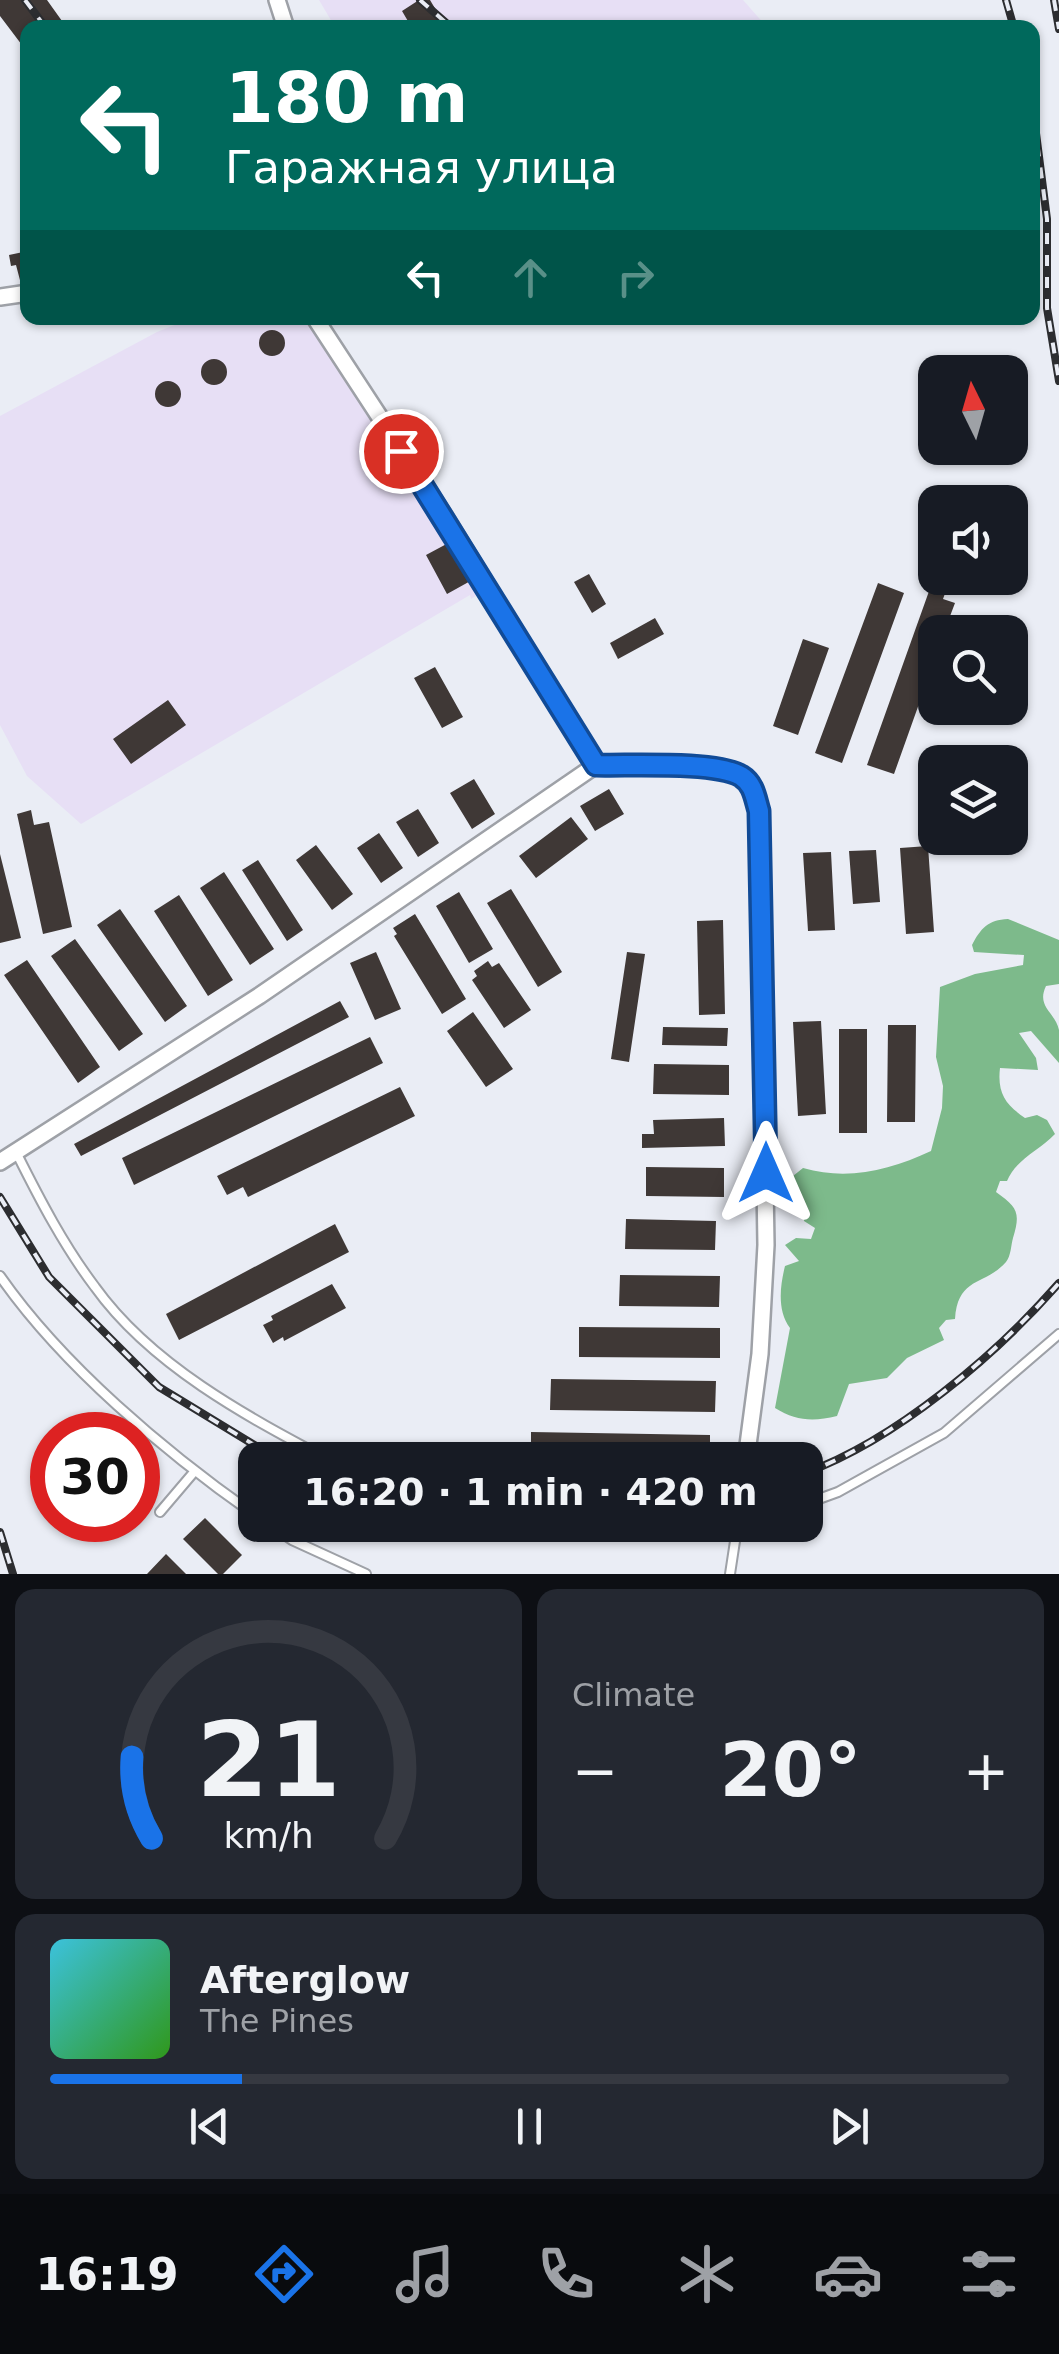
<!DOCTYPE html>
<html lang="en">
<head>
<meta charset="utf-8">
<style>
	:root { --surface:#171b24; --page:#242831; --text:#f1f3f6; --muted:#9ea1a6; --line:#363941; --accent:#1a73e8 }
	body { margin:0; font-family:"DejaVu Sans",sans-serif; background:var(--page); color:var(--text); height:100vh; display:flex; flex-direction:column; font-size:38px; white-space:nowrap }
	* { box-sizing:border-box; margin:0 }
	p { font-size:32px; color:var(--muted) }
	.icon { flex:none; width:55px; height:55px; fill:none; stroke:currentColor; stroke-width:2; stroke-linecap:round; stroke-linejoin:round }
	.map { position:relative; height:1574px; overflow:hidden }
	.drawer { display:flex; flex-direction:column; gap:15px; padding:15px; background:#0d0f14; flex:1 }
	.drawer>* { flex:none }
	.guide { position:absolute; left:20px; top:20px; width:1020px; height:305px; border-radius:20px; box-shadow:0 2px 8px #0004; background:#00695c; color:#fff; overflow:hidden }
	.needle { width:65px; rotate:355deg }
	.tools { position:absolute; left:918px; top:355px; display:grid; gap:20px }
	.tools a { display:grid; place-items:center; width:110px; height:110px; border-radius:20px; background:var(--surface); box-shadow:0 2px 8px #0004; font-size:50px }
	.speed { position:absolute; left:30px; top:1412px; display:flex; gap:20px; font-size:50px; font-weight:700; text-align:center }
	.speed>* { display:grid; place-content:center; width:130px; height:130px; border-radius:50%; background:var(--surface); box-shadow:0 2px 8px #0004; line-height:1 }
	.speed .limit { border:15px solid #d22; background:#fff; color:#111 }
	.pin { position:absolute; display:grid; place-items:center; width:85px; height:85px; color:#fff; margin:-42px; border:5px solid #fff; border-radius:50%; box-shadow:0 2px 10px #0007 }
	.me { position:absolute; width:110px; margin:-55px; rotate:0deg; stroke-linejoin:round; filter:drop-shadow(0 0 8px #0008) }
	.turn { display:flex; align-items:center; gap:35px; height:210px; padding:0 40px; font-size:45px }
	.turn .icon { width:130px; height:130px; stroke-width:2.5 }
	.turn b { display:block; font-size:70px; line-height:85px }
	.lanes { display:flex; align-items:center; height:95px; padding:0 40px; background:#0003; justify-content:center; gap:50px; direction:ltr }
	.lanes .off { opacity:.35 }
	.big { font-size:75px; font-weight:700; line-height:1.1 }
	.drawer .widget { flex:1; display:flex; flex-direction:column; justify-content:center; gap:15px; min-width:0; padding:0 35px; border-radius:20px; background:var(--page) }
	.drawer .dial { align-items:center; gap:0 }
	.dial svg { height:260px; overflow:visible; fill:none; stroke:var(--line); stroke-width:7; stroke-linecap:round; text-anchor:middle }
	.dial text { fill:var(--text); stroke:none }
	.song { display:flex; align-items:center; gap:30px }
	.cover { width:120px; height:120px; border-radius:15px; background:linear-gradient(135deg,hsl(190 70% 55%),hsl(110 70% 35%)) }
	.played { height:10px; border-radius:5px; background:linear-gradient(90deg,var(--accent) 20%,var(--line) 20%) }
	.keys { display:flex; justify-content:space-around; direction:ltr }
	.heat { display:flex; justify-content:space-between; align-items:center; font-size:55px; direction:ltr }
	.drawer .tiles { flex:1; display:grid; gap:15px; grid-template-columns:1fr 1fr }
	.widget:last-child { grid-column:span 2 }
	.trip { position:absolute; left:238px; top:1442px; width:585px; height:100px; border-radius:20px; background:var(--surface); box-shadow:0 2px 8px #0004; font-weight:700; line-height:100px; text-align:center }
	.tabs { display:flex; height:160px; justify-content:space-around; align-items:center; background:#090b0e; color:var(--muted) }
	.tabs .icon { width:70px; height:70px }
	.tabs .selected { color:var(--accent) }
	.tabs b { font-size:45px; color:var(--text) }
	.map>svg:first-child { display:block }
</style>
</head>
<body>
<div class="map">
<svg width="1059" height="1574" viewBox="0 0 1059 1574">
	<rect width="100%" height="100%" fill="#eaedf5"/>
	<path fill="#e7dff5" d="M319,0H743L767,27H335Z
		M192,318H323L485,590L471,599L470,595L81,824L27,776L0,725V416L157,332Z"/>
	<path fill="#7dba8b" d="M1008,919L1059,940V984L1046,986C1036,1007 1055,1012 1059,1030C1059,1039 1059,1053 1059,1063L1031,1031L1019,1033L1036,1058L1038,1070L1000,1068C997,1093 1006,1105 1025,1118L1037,1115L1047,1120L1055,1134C1039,1151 1016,1159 1007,1181H1000L996,1192C1017,1207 1021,1212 1013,1238C1011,1245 1011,1256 1006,1262C985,1286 958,1276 955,1319L946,1320L939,1328L944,1340L907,1358L887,1378L849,1384L837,1416C813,1422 796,1421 775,1408L790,1328C777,1311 780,1286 785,1266L799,1261L785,1245L796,1238L811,1239L815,1228L804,1221L802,1203L793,1195V1176L803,1168C848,1181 890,1170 931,1151L942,1108L943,1086L936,1057L940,987L975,974L1023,965L1024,955L974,952L972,945C981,928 988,920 1008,919Z"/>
	<path fill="#3f3836" d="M0,0H47L67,28H28V53L0,16Z
		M419,0H430L442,20L430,28H412L402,11Z
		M28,251V283L21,284L16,265L11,266L9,255Z
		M259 343a13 13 0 1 1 26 0a13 13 0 1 1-26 0Z
		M201 372a13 13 0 1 1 26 0a13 13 0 1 1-26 0Z
		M155 394a13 13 0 1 1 26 0a13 13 0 1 1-26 0Z
		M454,540L474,579L447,594L426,555Z
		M589,574L606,604L592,613L574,582Z
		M933,580L948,585L943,599L955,603L944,632H935V659L894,774L867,765Z
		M878,583L904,593L842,763L815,753Z
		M655,618L664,634L618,659L610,643Z
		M803,639L829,648L798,735L773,726Z
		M435,667L463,717L442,728L414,678Z
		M168,700L186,725L131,764L113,739Z
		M474,779L495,814L472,829L450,793Z
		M609,789L624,814L595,831L580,806Z
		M418,809L439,843L418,857L396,822Z
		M31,810L34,825L49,822L72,927L43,934L17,814Z
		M571,817L588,839L536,878L519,856Z
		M379,833L403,868L381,883L357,848Z
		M316,845L353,894L332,910L296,860Z
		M928,846L934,932L906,934L900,848Z
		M876,850L880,902L853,904L849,851Z
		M831,852L835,930L808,931L803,853Z
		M0,854L21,938L0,943Z
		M258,860L303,930L287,941L242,870Z
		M224,872L274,949L250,965L200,888Z
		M511,889L562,972L538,987L487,903Z
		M459,892L493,949L469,963L436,906Z
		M179,895L233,980L208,996L154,911Z
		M120,909L187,1006L165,1022L97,925Z
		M415,914L466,999L442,1014L394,936L397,934L393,928Z
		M723,920L725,1014L699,1015L697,921Z
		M75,939L143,1034L119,1051L51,956Z
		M376,952L401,1009L375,1020L350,963Z
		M627,952L645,954L629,1062L611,1059Z
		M27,960L100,1067L78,1083L4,975Z
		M488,961L492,967L499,963L531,1010L504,1028L472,980L477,976L474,971Z
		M340,1001L349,1017L81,1156L74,1144Z
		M473,1012L513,1069L486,1087L447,1031Z
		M821,1021L826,1114L798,1116L793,1022Z
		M888,1025H916L915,1122H887Z
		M663,1027L728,1028L727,1046L662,1045Z
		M839,1029H867V1133H839Z
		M370,1037L383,1063L134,1185L122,1158Z
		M654,1064L729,1065V1095L653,1094Z
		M400,1087L415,1116L248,1197L243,1187L227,1195L217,1176Z
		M724,1118L725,1146L642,1148V1134H654L653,1120Z
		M646,1167L724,1168V1197L646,1196Z
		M626,1219L716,1221L715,1250L625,1249Z
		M335,1224L349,1252L179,1340L166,1314Z
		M620,1275L720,1276L719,1307L619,1306Z
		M332,1284L346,1308L284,1341L283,1337L273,1343L263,1325L273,1320L271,1316Z
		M579,1327L720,1328V1358L579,1357Z
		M551,1379L716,1381L715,1412L550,1410Z
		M531,1432L710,1435V1451L531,1449Z
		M205,1518L242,1555L223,1574H218L183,1539Z
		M166,1554L186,1574H147Z"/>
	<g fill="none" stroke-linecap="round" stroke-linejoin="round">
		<defs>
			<path id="service" d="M17,1154C40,1200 64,1246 95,1287C151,1365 246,1416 329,1460
				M0,1276C62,1365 165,1452 255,1515
				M805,1504L838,1492L944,1433L1059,1334
				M160,1512L194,1472
				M270,1525L292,1540L366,1574
				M730,1574L737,1528L745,1525"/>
			<path id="minor" d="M277,0L286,28
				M0,297L28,293
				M315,318L445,517L596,765
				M596,765C629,766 715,761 741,776C754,784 755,798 759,811L766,1245L760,1354L746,1460
				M0,1162L259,996L596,765"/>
		</defs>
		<use href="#service" stroke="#9ea1a7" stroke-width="12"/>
		<use href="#minor" stroke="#9ea1a7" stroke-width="20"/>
		<use href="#service" stroke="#fff" stroke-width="8"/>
		<use href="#minor" stroke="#fff" stroke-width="15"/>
		<defs>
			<path id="rail" d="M25,0L46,28
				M420,0L452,28
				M1006,0L1014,28
				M1054,0L1059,29
				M1032,102L1047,219V308L1059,381
				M0,1197L49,1277L159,1387L279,1460
				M805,1473C896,1440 996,1355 1059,1283
				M487,1525L576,1530L635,1525
				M0,1532L13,1574"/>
		</defs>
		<use href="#rail" stroke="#2c2d30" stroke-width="8"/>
		<use href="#rail" stroke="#eaedf5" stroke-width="4" stroke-dasharray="11" stroke-linecap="butt"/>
	</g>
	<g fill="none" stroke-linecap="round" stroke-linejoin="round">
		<defs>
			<path id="route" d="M401,451L596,765C629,766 715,761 741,776C754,784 755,798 759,811L766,1173"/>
		</defs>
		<use href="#route" stroke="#114b97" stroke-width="25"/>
		<use href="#route" stroke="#1a73e8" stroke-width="18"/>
	</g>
</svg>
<div class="tools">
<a><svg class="needle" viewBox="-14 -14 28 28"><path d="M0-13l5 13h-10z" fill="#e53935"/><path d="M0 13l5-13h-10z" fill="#9ea1a6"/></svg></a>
<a><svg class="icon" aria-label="sound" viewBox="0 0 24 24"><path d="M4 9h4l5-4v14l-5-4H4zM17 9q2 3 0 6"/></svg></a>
<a><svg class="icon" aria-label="search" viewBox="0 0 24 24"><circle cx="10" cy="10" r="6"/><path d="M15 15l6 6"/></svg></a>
<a><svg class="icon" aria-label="layers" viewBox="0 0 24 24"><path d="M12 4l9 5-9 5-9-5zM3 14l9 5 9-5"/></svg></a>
</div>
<div class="speed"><div class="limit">30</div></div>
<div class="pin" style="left:401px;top:451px;background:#d93025"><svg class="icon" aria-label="arrive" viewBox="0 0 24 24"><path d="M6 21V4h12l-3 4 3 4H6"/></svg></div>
<svg class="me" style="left:766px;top:1173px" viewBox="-20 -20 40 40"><path d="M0-17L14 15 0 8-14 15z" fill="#1a73e8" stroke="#fff" stroke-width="4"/></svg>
<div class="trip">16:20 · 1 min · 420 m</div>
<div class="guide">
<div class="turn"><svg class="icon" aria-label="left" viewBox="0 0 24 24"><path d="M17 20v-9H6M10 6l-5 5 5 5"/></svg><div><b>180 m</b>Гаражная улица</div></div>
<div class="lanes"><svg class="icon" aria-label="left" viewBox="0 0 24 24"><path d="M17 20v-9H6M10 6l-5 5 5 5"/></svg><svg class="icon off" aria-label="ahead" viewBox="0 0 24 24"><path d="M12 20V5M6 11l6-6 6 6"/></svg><svg class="icon off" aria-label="right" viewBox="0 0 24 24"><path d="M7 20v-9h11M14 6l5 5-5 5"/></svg></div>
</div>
</div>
<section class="drawer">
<div class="tiles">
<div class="widget dial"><svg viewBox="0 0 100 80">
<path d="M14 69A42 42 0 1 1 86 69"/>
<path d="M14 69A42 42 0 0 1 8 44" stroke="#1a73e8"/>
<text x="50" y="56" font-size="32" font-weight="700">21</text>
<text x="50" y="72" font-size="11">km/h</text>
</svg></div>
<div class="widget"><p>Climate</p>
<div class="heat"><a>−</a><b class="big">20°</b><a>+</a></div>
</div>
<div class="widget">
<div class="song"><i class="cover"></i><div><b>Afterglow</b><p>The Pines</p></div></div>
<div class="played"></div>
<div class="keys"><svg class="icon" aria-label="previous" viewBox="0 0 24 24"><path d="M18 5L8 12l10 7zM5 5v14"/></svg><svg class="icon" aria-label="pause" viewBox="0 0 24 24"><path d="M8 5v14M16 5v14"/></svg><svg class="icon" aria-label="next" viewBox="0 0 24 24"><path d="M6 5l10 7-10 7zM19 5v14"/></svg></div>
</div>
</div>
</section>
<nav class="tabs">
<b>16:19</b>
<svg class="icon selected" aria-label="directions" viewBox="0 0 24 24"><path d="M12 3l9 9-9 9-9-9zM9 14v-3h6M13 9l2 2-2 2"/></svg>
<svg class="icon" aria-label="music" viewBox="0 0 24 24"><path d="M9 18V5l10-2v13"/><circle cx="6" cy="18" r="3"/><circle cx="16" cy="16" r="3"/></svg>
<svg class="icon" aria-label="phone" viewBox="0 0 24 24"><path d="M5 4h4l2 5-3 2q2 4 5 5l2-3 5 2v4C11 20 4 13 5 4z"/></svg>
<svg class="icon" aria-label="climate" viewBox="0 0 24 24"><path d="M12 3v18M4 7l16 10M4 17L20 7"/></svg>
<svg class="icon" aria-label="car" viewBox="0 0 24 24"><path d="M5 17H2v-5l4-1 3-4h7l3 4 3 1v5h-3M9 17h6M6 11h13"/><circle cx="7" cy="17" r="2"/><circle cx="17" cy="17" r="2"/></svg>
<svg class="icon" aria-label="filters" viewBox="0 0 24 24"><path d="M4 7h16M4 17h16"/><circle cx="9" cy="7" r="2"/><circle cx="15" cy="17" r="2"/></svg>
</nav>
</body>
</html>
